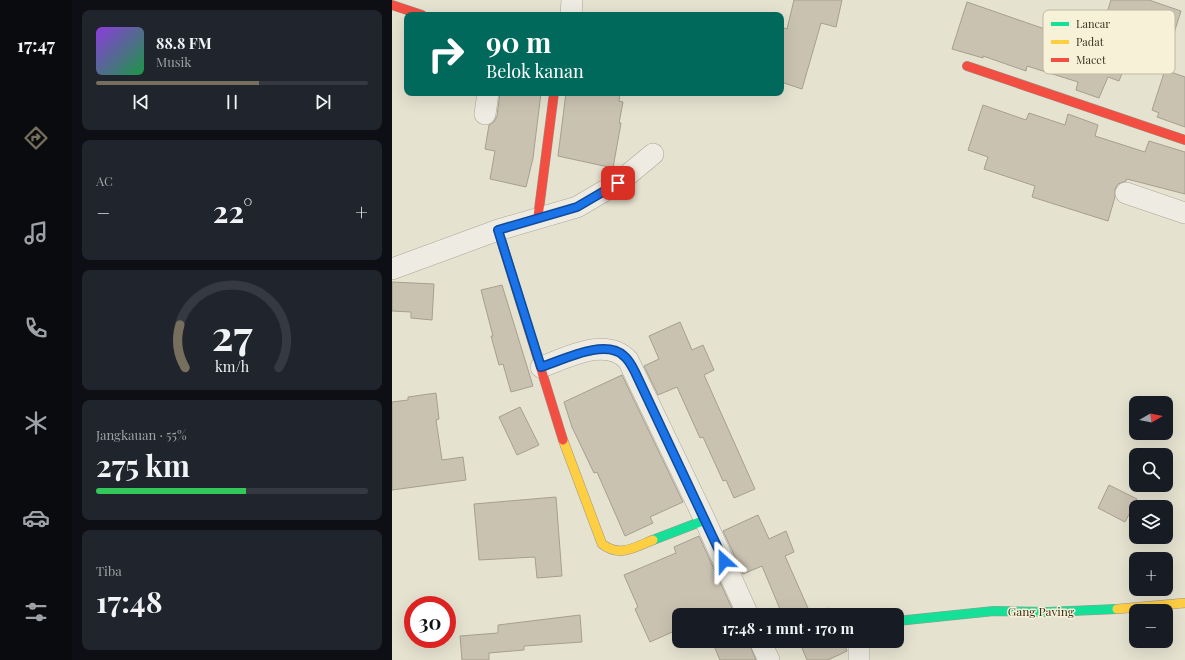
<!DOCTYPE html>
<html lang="id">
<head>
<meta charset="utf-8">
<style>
	:root { --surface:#171b24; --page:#20242c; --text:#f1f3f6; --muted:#9ea1a6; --line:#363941; --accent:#766f5e }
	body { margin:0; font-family:"Playfair Display",serif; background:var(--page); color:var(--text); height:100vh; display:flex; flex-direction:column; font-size:15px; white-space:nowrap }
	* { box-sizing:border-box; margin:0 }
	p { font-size:13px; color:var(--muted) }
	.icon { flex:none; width:22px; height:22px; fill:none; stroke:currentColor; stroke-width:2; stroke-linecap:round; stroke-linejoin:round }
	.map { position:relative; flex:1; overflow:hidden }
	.panel { display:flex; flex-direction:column; gap:10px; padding:10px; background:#0d0f14; width:320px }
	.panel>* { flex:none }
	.guide { position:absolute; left:12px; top:12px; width:380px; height:84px; border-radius:8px; box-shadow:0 4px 16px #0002; background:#00695c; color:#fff; overflow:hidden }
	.needle { width:26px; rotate:81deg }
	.tools { position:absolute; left:737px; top:396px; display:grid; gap:8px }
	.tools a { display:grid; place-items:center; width:44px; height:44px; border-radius:8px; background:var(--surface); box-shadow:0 4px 16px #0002; font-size:20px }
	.speed { position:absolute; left:12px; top:596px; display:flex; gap:8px; font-size:20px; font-weight:700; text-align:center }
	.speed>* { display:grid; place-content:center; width:52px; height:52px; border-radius:50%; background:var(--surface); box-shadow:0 4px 16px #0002; line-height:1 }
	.speed .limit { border:6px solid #d22; background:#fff; color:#111 }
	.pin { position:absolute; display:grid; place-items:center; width:34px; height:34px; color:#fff; margin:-17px; border-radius:8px; box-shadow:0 2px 6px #0006 }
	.me { position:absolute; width:44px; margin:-22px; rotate:336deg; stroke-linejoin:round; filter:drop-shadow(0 0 3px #0008) }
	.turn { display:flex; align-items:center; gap:14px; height:84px; padding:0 16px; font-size:18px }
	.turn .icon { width:52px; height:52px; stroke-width:2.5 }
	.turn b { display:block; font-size:28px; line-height:34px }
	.big { font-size:30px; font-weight:700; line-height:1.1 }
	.panel .card { flex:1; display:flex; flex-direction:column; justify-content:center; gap:6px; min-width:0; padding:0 14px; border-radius:8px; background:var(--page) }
	.panel .dial { align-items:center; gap:0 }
	.dial svg { height:104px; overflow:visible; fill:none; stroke:var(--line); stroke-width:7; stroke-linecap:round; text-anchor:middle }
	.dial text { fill:var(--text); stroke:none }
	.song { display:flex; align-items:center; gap:12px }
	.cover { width:48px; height:48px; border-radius:6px; background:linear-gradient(135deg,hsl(270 70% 55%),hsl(140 70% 35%)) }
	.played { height:4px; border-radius:2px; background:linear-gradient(90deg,var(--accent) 60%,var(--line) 60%) }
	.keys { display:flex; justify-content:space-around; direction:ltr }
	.heat { display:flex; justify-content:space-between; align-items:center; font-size:22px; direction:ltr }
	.charge { height:6px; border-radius:3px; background:linear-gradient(90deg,#34c759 55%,var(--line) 0) }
	.trip { position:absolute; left:280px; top:608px; width:232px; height:40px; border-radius:8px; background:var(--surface); box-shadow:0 4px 16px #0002; font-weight:700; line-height:40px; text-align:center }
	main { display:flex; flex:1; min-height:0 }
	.tabs { display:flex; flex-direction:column; width:72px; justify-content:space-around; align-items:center; background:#090b0e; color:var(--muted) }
	.tabs .icon { width:28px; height:28px }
	.tabs .selected { color:var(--accent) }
	.tabs b { font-size:18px; color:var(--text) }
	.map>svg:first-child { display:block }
</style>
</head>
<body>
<main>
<nav class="tabs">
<b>17:47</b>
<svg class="icon selected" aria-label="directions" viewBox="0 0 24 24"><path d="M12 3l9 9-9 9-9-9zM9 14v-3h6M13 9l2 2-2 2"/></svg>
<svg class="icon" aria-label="music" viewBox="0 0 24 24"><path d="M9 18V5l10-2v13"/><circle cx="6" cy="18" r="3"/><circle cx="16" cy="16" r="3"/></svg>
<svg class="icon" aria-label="phone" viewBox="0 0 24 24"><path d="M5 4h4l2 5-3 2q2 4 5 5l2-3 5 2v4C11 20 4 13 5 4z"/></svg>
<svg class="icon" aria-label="climate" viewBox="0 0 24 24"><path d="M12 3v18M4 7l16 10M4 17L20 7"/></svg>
<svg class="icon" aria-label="car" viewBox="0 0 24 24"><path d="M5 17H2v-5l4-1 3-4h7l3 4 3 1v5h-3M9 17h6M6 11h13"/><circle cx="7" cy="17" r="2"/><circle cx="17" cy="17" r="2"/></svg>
<svg class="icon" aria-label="filters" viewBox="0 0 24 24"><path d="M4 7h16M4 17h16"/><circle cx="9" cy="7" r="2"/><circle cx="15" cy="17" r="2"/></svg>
</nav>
<section class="panel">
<div class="card">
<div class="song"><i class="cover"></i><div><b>88.8 FM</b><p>Musik</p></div></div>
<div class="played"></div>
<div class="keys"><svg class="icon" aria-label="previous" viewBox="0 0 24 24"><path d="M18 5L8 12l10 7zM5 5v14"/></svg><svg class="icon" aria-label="pause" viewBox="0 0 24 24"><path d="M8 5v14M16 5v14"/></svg><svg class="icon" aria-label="next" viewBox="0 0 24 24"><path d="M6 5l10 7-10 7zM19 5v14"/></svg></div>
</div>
<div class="card"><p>AC</p>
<div class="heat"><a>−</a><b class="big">22°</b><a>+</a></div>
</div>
<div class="card dial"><svg viewBox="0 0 100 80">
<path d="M14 69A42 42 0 1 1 86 69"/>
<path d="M14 69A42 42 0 0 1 10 36" stroke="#766f5e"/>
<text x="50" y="56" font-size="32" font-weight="700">27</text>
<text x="50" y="72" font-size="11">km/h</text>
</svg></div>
<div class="card"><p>Jangkauan · 55%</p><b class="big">275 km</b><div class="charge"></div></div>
<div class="card"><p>Tiba</p><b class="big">17:48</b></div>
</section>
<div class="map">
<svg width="793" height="660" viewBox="0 0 793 660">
	<rect width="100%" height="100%" fill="#e5e2d0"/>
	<path fill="#cac2b1" stroke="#a69e8f" d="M402,0H450L444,27L429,23L410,89L389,82V27L395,29Z
		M719,0H757L789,11L777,49L744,38L727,81L716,77L707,98L684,90L686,82L635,66L634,71L591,56V58L560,49L575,2L670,35L677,11L712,22Z
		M773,70L793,77V127L765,117L767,113L760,110Z
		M108,93H149L141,158L134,187L98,179L103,151L93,149L97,125L102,122L105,116Z
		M174,93H228L227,101L231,102L227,123H229L221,168L166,156Z
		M591,105L634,120L637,113L673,125L676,114L706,125L703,136L753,152L757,141L793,152V194L735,179L734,181L726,184L723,189V197L716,221L640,197L643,186L592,169L596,157L576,150Z
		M0,282L42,284L40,320L19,318V312L0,311Z
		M110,285L141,386L119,392L111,364L107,365L99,336H101L89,290Z
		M288,322L300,350L311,345L322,370L312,375L363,489L342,498L334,480L331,481L311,437L308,438L285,387L266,395L252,366L267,359L257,336Z
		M230,375L291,502L258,517L261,523L233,536L205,472L202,473L180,427L172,402Z
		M44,393L47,419L44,420L50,460L71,457L74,480L0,490V402L16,400V397Z
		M128,407L147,445L125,455L107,417Z
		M717,485L745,499L733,522L706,508Z
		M164,497L170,576L145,578L143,557L87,560L82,504Z
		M366,515L377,539L394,531L402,552L393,556L419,615L436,608L439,615H396L394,612L390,614L370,566L351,574L331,531Z
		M307,536L343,615H287V629L258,642L243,609L246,607L232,575L284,553L282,547Z
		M188,615L190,642L132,646V650L97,653V660H70L68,636L106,633V625Z
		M320,641H356L364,660H328Z
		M407,641H451L455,651L436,660H415Z"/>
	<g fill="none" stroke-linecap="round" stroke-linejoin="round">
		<defs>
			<path id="street" d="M179,15L180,0
				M93,114L96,93
				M734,193L793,213
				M0,269L106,230L185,207L226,183L261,154
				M149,367C175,358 214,336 236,360L313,520L356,615
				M368,641L377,660
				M467,660V641"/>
			<path id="fast" d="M261,540L313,520
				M505,621L602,611L656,612L725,609"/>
			<path id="slow" d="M171,440L210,544C228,558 243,547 261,540
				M725,609L793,603"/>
			<path id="jam" d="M0,5L30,15
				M575,66L793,140
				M146,217L162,93
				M106,230L171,440"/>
		</defs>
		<use href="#street" stroke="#aba798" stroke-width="22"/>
		<use href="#fast" stroke="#9a9688" stroke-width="10"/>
		<use href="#slow" stroke="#9a9688" stroke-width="10"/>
		<use href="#jam" stroke="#9a9688" stroke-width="10"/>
		<use href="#street" stroke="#eeece2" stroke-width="21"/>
		<use href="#fast" stroke="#16e098" stroke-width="9"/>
		<use href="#slow" stroke="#ffcf43" stroke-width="9"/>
		<use href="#jam" stroke="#f24e42" stroke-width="9"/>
	</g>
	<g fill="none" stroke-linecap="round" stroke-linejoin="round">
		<defs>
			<path id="route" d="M226,183L185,207L106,230L149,367C171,360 213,338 232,356C237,360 240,366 243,372L332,561"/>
		</defs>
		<use href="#route" stroke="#114b97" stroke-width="10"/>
		<use href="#route" stroke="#1a73e8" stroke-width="7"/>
	</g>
	<g text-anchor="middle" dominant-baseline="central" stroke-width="3" stroke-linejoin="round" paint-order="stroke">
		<g font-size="12" fill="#3a3120" stroke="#f6f1d7">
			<text x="649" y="611">Gang Paving</text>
		</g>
	</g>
	<rect x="651" y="10" width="132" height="64" rx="6" fill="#f6f1d7" stroke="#beb7a0" stroke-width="1"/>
	<rect x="659" y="22" width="18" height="4" fill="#16e098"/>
	<rect x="659" y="40" width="18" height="4" fill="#ffcf43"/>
	<rect x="659" y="58" width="18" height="4" fill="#f24e42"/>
	<g font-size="11" fill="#3a3120">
		<text x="684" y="28">Lancar</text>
		<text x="684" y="46">Padat</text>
		<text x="684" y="64">Macet</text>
	</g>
</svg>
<div class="tools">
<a><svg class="needle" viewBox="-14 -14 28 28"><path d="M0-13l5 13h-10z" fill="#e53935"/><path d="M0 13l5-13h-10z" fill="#9ea1a6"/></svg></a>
<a><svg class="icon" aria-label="search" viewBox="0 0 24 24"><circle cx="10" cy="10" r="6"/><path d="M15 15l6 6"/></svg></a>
<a><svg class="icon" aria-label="layers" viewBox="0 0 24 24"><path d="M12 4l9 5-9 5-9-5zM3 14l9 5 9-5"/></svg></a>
<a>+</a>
<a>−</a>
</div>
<div class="speed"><div class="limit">30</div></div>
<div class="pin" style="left:226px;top:183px;background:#d93025"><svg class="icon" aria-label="arrive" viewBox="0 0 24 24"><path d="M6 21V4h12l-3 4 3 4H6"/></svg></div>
<svg class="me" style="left:332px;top:561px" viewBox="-20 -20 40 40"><path d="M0-17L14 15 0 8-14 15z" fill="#1a73e8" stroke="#fff" stroke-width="4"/></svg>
<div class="trip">17:48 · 1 mnt · 170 m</div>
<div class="guide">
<div class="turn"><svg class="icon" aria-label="right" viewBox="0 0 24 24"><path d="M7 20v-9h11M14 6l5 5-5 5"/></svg><div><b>90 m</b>Belok kanan</div></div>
</div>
</div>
</main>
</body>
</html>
